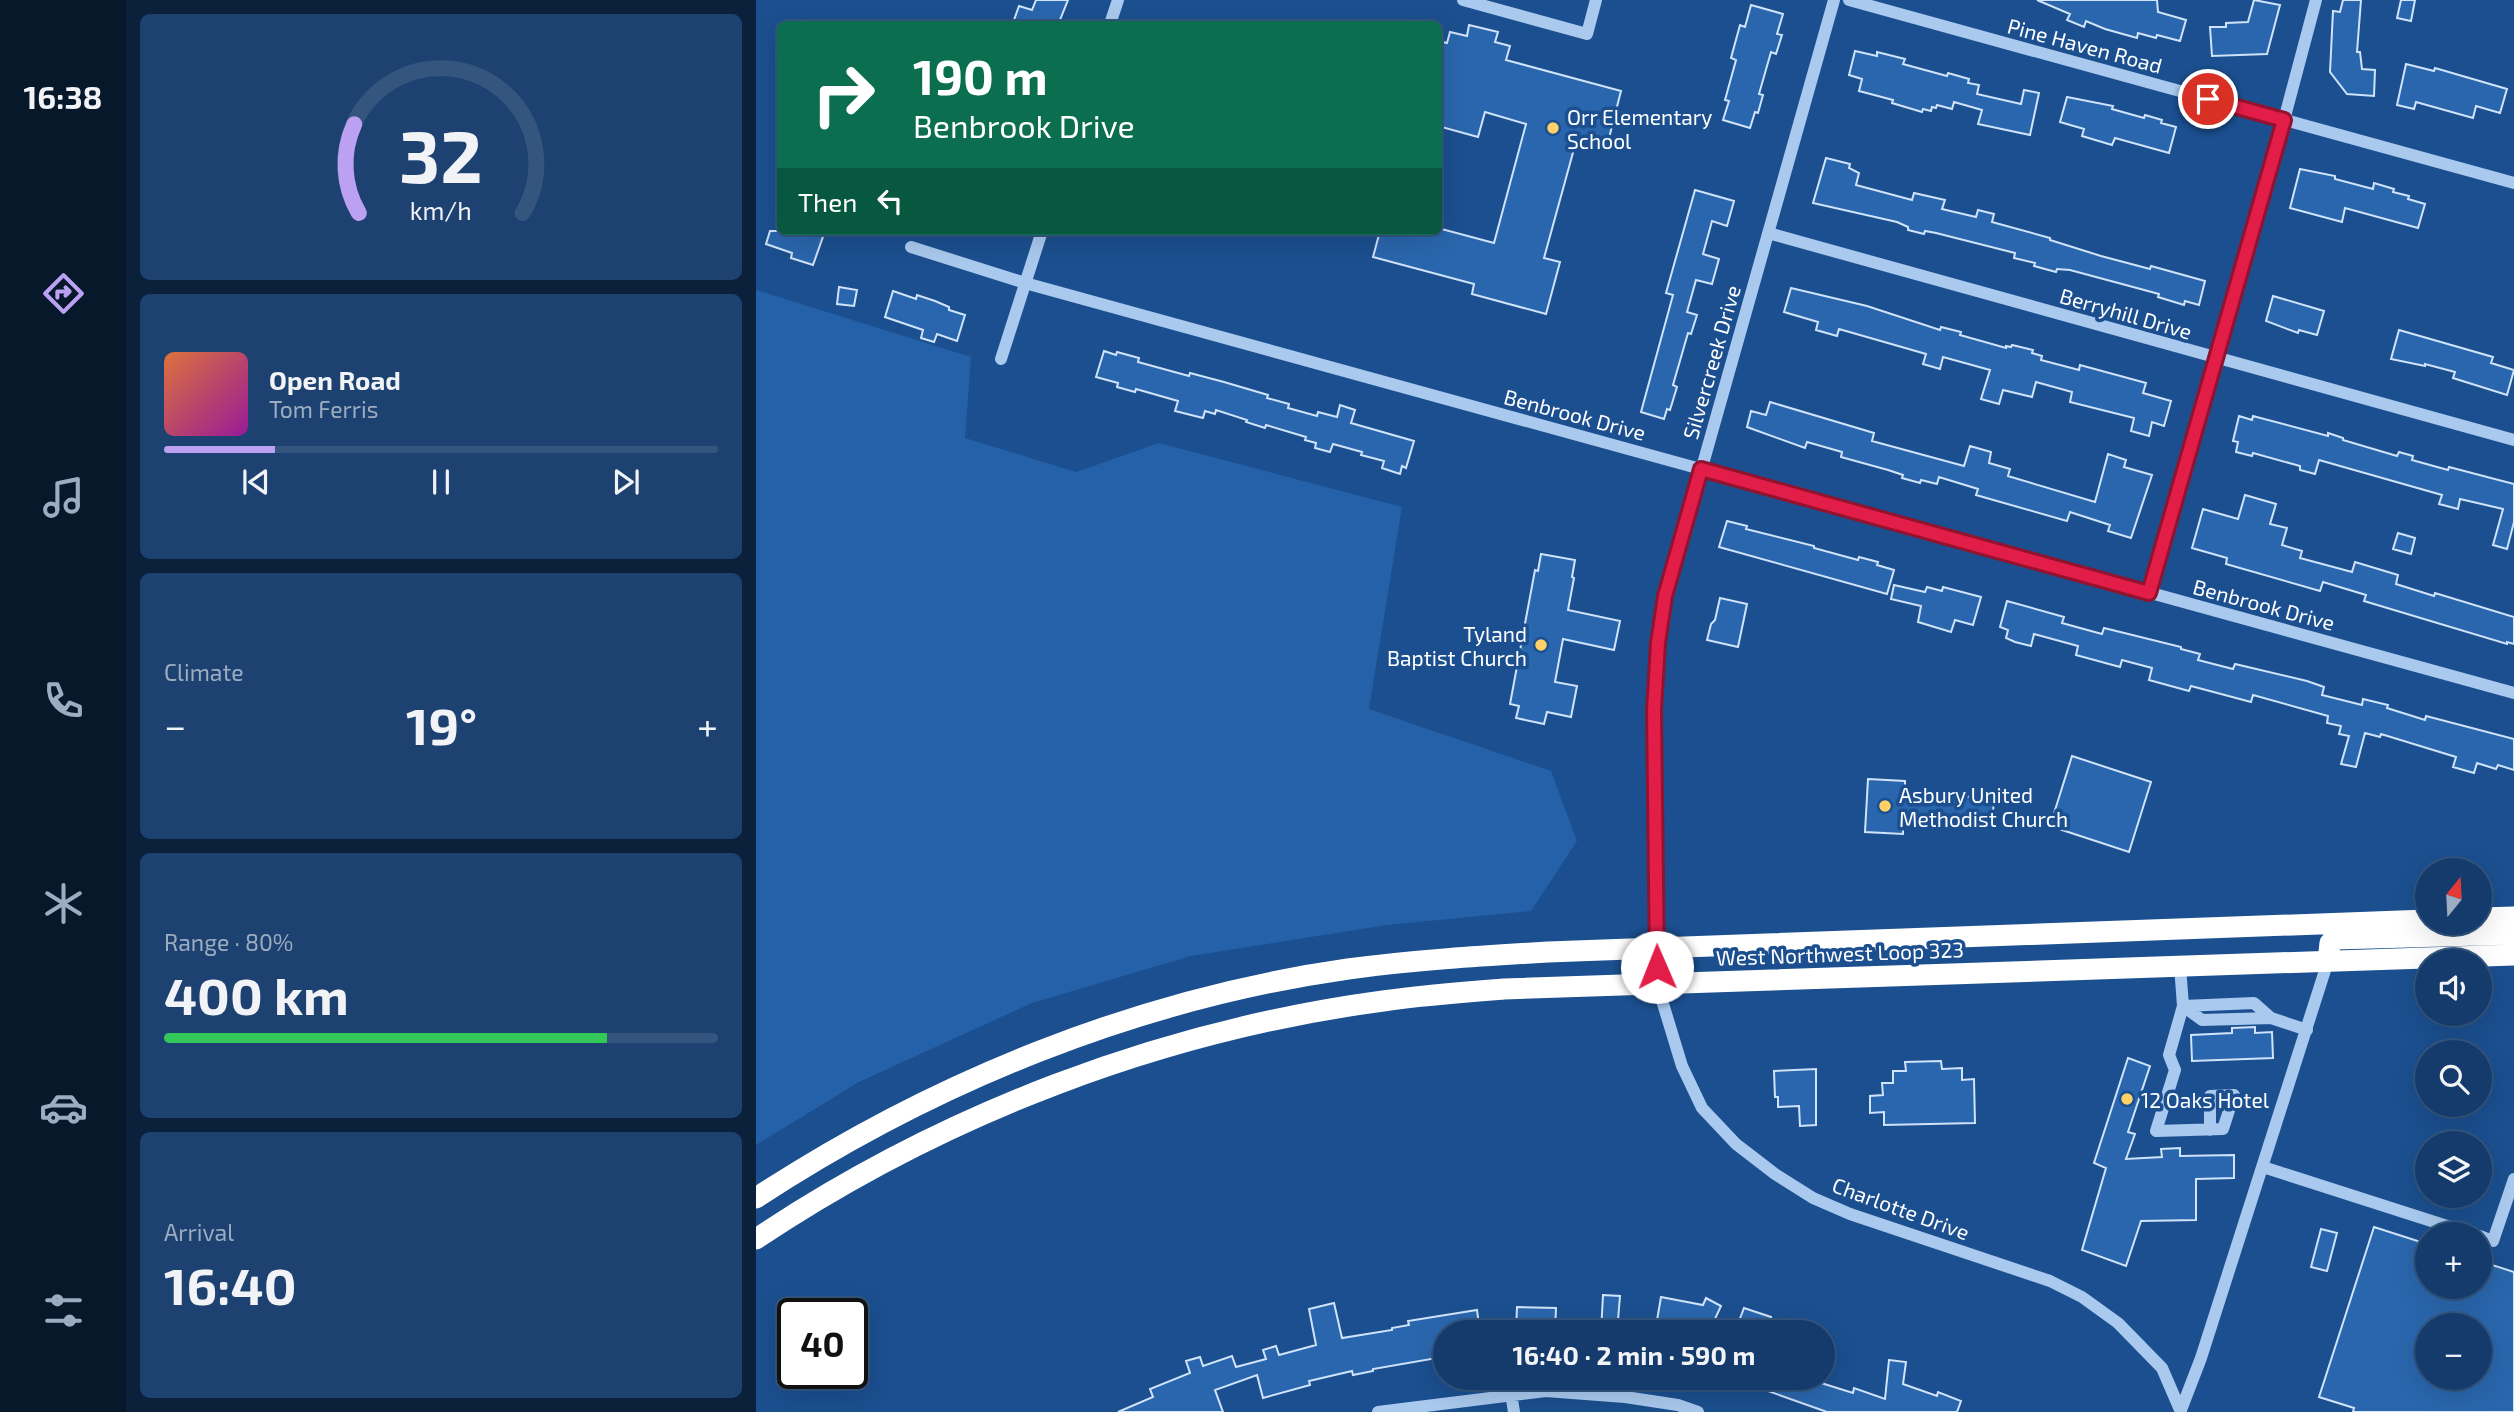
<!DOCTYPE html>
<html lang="en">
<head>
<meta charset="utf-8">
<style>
	:root { --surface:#143b6b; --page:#1d4271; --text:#f1f3f6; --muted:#9dadc1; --line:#33557e; --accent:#bca0f2 }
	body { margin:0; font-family:"Exo 2",sans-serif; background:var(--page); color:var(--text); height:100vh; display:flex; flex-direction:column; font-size:26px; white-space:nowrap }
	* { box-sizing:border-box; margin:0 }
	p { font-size:23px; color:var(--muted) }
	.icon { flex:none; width:38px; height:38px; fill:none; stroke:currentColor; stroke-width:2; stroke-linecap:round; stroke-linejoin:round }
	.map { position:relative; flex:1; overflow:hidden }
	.drawer { display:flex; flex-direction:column; gap:14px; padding:14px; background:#0b203b; width:630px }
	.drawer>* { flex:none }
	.banner { position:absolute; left:21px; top:21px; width:665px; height:214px; border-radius:10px; box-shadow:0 7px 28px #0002,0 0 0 2px var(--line); background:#0b6e4f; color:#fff; overflow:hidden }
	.needle { width:46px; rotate:18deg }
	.tools { position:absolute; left:1659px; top:858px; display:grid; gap:14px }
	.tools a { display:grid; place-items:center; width:77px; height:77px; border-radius:50%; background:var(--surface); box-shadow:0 7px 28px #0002,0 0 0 2px var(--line); font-size:35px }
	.speed { position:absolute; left:21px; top:1298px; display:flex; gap:14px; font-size:35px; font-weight:700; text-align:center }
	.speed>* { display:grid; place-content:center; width:91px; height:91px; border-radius:50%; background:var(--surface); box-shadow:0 7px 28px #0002,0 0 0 2px var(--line); line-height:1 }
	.speed .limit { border:4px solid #111; border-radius:10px; background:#fff; color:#111 }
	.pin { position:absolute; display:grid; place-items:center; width:60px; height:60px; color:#fff; margin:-30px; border:4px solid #fff; border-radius:50%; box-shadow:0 2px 7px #0007 }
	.me { position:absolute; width:77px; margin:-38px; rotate:359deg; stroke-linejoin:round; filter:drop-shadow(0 0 5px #0008) }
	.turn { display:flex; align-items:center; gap:24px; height:147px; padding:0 21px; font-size:32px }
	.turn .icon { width:91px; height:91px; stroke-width:2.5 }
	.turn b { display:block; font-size:49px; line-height:60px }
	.then { display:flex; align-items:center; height:66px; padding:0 21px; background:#0003; gap:14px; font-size:26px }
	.big { font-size:52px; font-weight:700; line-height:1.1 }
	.drawer .tile { flex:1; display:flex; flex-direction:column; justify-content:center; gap:10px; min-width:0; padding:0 24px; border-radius:10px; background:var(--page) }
	.drawer .dial { align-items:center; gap:0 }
	.dial svg { height:182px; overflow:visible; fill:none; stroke:var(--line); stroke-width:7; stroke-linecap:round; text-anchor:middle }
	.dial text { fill:var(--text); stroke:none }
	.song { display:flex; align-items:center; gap:21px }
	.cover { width:84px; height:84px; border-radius:10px; background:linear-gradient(135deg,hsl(20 70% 55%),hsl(300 70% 35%)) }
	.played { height:7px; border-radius:4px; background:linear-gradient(90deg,var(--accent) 20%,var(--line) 20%) }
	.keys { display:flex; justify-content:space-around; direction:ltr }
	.heat { display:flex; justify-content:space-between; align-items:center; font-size:38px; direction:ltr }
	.charge { height:10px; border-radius:5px; background:linear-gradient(90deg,#34c759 80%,var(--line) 0) }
	.trip { position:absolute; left:677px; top:1320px; width:402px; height:70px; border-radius:35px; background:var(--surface); box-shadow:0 7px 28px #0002,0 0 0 2px var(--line); font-weight:700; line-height:70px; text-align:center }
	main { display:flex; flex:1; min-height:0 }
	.menu { display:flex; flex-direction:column; width:126px; justify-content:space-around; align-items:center; background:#08182b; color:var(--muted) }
	.menu .icon { width:49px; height:49px }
	.menu .on { color:var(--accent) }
	.menu b { font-size:32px; color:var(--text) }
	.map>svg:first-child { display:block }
</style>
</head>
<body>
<main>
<nav class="menu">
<b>16:38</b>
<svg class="icon on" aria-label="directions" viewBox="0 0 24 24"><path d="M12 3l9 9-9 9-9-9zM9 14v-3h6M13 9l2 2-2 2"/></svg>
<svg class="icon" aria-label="music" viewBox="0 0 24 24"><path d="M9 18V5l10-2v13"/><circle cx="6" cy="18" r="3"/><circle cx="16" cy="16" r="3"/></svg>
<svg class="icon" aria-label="phone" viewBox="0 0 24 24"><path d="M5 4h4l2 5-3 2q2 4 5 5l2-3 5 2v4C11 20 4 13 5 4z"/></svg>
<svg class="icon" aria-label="climate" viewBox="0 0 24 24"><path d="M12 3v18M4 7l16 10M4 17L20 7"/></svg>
<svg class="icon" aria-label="car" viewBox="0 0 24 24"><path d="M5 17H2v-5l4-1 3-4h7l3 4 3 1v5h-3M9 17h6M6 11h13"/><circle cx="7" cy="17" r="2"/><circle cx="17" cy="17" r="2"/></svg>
<svg class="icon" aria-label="filters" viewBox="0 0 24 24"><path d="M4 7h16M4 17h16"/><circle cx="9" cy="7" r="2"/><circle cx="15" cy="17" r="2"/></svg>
</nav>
<section class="drawer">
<div class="tile dial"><svg viewBox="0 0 100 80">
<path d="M14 69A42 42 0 1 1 86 69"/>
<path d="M14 69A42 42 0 0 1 12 30" stroke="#bca0f2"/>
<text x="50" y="56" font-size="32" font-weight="700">32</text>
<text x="50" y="72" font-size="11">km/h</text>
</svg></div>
<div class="tile">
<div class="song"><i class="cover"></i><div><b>Open Road</b><p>Tom Ferris</p></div></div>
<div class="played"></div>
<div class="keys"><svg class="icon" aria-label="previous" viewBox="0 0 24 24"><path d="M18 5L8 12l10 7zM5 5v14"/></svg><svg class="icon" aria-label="pause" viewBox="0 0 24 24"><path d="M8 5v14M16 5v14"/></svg><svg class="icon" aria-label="next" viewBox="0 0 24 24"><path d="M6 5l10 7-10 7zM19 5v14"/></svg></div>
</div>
<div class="tile"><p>Climate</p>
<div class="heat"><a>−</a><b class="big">19°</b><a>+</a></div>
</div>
<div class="tile"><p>Range · 80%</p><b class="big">400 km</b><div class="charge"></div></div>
<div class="tile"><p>Arrival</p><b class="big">16:40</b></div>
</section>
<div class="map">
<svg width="1758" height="1412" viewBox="0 0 1758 1412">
	<rect width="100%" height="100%" fill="#1b4f8f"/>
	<path fill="#2461a8" d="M0,290L215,357L209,438L320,472L403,443L646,507L613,709L795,771L821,841L775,911L631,925L435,956L276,1003L103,1082L0,1145Z"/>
	<path fill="#2a66ad" stroke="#cfe3fa" stroke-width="2" fill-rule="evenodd" d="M280,0H312L304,20L310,22V24H269L258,20L263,6L276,10Z
		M1281,0H1401L1402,12L1430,20L1424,41L1401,35L1400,38L1382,33L1381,38L1349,29L1330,21L1328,27L1311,20L1314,14Z
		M1498,0L1524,5L1511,54L1456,56L1454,27H1470V23L1492,22Z
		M1587,0H1605L1601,52H1604L1606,69L1619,70L1618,96L1591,94L1574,72L1577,11L1584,12Z
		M1645,0H1659L1655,21L1641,18Z
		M995,5L1027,14L1021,34L1026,35L1020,54L1015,52L1003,94L1007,95L1002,113L999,112L994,128L967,120L973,101L969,100L980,60L975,58L984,25L989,27Z
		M713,25L742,32L739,42L754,46L750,60L865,91L851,146L821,138L788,258L804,262L790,314L716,294L718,284L617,257L624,231H682V228L738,243L770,124L729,112L722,137L682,126V41L691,43L694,32L711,36Z
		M1099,51L1121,56V52L1149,59L1147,64L1191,76L1192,73L1213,79L1212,83L1223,85L1221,94L1265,104L1268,90L1283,93L1274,135L1222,124L1226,110L1198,102L1196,109L1181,105L1180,108L1176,107L1175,111L1167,109L1166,112L1136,103L1137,100L1103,91L1106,79L1093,75Z
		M1650,64L1678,71L1679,68L1751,89L1744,113L1720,106L1717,118L1660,102L1658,109L1641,105Z
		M1311,97L1357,106L1356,109L1388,118L1389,115L1406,120L1405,123L1420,127L1413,153L1359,138L1356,145L1326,136L1328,129L1304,122Z
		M1070,158L1094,164L1093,168L1103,173L1100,185L1156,200L1158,193L1189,200L1186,209L1220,217L1222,210L1238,214L1236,222L1294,238V240L1345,256L1394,269L1395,266L1449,281L1443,305L1429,301L1428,305L1402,297L1403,294L1314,270L1301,269L1300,272L1278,266L1279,263L1258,258L1259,253L1180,233L1169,231L1168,234L1152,230V227L1141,222L1057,203Z
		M1544,169L1579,176V179L1617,189L1618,183L1638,189L1637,192L1653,196L1652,199L1669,204L1662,228L1589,208L1586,222L1534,208Z
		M939,190L978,201L971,226L956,221L947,254L963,259L956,284L940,280L931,312L941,315L935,334L932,333L917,385L921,387L914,410L911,409L908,419L885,412L917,295L910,293Z
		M14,231H69L57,265L35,258L36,253L10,244Z
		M83,287L101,290L98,306L81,304Z
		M1035,288L1111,306L1184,330L1185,327L1205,332L1204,335L1250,348V346L1255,347L1256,345L1277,350L1276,353L1286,356L1285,360L1323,370L1324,365L1390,383L1387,393L1415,401L1408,426L1396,422L1393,436L1375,431L1378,418L1314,402L1316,392L1280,382L1276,397L1247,390L1243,404L1225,399L1234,370L1187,357L1184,369L1167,364L1170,354L1083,329L1081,336L1060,330L1062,322L1028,312Z
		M137,291L160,299L161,295L179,301L193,307V310L209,315L201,341L181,334L178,342L165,338L167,330L129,317Z
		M1517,296L1568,311L1561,335L1543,330L1542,333L1510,321Z
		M1643,330L1737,357L1735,363L1758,370L1751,395L1697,378L1699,372L1669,364V366L1635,359Z
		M348,351L360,355L361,352L383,358L382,362L433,376L434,373L468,382L512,395L511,398L533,404L532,408L561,416L562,412L581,417L584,405L599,410L595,423L658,441L650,468L646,466L644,474L626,468L628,461L605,455L606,452L577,444L574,452L559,448L560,443L549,440L550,437L510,425L509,428L490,422L491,420L460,410L459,414L449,411L447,418L419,411L422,401L380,389L379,392L361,387L362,383L340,377Z
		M1014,402L1118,433L1116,441L1208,466L1214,446L1235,452L1233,463L1254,469L1252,476L1339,502L1352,454L1370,460L1368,467L1396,475L1375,538L1352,531L1354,525L1314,512L1311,521L1220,495L1222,489L1183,477L1181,484L1165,480L1164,483L1146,478L1147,475L1132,470L1085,457L1086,452L1051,442L1049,448L991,427L995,411L1010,415Z
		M1483,416L1496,420L1497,416L1572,436V433L1587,438V440L1641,456L1643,452L1657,456L1656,460L1692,470L1693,467L1758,484V522L1751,549L1737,545L1747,509L1704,499L1702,509L1683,504L1686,495L1563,460L1559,474L1544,470V466L1497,453L1496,456L1480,452L1482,442L1477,441Z
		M1489,495L1520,504L1514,524L1531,528L1526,545L1546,551L1544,558L1596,572L1599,562L1642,575L1640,584L1678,596L1679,593L1758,617V644L1751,642V644L1608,601L1610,595L1567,582L1564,591L1470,564L1471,558L1436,548L1447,509L1482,519Z
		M971,521L991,526L990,529L1058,546V548L1102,560L1103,557L1122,562L1121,565L1138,570L1131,594L963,547Z
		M1642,533L1659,538L1655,554L1637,549Z
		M785,554L819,560L816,577L818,578L812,610L864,621L858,650L807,639L799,682L821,686L815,717L791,712L788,724L760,718L763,706L754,704L779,570L782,571Z
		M1138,585L1169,592L1171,587L1186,591L1187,587L1225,597L1217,625L1199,620L1195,632L1162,622L1165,606L1135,599Z
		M964,598L991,604L982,647L951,640L955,624L959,620Z
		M1251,601L1308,617L1306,623L1346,634L1348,628L1425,647V649L1444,654L1442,660L1477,669L1479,664L1551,681L1568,687L1566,695L1606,705L1607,699L1632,705L1631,708L1669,720L1670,716L1758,739V770L1742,765L1740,769L1721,763L1718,773L1697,767L1700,757L1625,734L1624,737L1609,733L1600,767L1585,764L1593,736L1583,734L1585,726L1571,723L1572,716L1497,695L1495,702L1435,686L1433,691L1393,680L1396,668L1366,660L1364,667L1320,655L1322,646L1278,634L1275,646L1259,642L1250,638L1252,630L1244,627Z
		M1316,756L1395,782L1373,852L1294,826Z
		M1112,779L1149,781V793L1238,798L1236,826L1147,821V834L1109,832Z
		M1499,1027V1033L1516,1032L1517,1058L1436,1061L1435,1035L1476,1033V1028Z
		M1372,1058L1394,1066L1372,1132L1379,1134L1370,1159L1406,1157L1405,1149L1424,1148V1156L1478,1155V1178L1440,1179V1220L1385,1221L1370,1266L1326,1250L1350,1168L1338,1163Z
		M1185,1061L1186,1069L1206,1068V1080L1218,1079L1219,1123L1128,1125V1112L1114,1113V1096L1127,1095L1126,1083H1137V1071H1150L1149,1062Z
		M1060,1069V1125L1044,1126L1043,1106L1022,1107V1097H1019L1018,1071Z
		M1618,1227L1671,1244V1286H1724V1261L1758,1272V1412H1597L1598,1408L1563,1397ZM1671,1325H1724V1377H1671Z
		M1565,1229L1581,1233L1571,1271L1555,1267Z
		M847,1295L864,1296L861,1332H845Z
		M905,1297L947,1305L950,1298L965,1306L953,1332H899Z
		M578,1303L586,1338L636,1330V1328L653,1325L652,1321L721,1310L724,1332H690V1345L679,1347L681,1358L617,1369V1371L597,1375L596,1371L553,1381L554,1385L507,1398L501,1375L459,1390L467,1412H362L397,1397L394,1389L434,1373L430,1361L444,1357L447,1366L476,1356L480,1367L510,1359L507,1350L520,1346L523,1355L560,1345L553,1309Z
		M761,1307L800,1308L799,1332H760Z
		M988,1308L1015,1317L1011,1330L983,1321Z
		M1133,1360L1150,1362L1147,1384L1181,1396L1182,1392L1205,1401L1201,1412H1071L981,1380V1377H1064L1062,1382L1097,1393L1098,1388L1129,1399Z"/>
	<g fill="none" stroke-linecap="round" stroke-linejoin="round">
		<path stroke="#a9c9ee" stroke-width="12" d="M707,0L831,34L840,0
			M1078,0L908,602L902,643L898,710L901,984L926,1066L946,1108L980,1144L1019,1174L1057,1198L1094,1214L1294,1281L1326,1297L1362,1323L1406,1368L1425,1412
			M1093,0L1758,183
			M354,24L362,0
			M1012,233L1758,440
			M155,247L269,283L1758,693
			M245,359L286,231
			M1393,593L1528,120L1560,0
			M1424,966L1427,1006L1413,1055L1419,1070L1400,1131L1467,1129L1478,1095L1454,1096V1130
			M1427,1006L1446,1020L1515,1018L1551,1030
			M1427,1006L1498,1003L1515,1018
			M1507,1167L1716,1234
			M1724,1236L1737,1241L1758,1179
			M755,1393L758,1412
			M1425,1410L1445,1358L1572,961
			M622,1412L790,1391L869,1397L922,1405L942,1412"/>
		<path stroke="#fff" stroke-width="21" d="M1724,918L1758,917
			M1572,961L1574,943L1579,939L1758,934
			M0,1198C177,1082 381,999 592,969C658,960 725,956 792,952L1671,920
			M0,1239C187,1114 404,1031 627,1001C667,995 708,992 748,989L1758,955"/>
	</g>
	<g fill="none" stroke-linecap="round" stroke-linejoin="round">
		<defs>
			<path id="route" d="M901,967L898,710L902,643L909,596L945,469L1393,593L1528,120L1452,99"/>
		</defs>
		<use href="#route" stroke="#92132f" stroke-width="18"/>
		<use href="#route" stroke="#e11d48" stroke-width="12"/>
	</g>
	<g fill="#ffd166" stroke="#1b4f8f" stroke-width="2.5">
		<circle cx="797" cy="128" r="7"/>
		<circle cx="785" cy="645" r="7"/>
		<circle cx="1129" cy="806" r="7"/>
		<circle cx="1371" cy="1099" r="7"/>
	</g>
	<g text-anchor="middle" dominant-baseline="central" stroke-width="7" stroke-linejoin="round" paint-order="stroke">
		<g font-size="21" fill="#fff" stroke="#1b4f8f">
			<text transform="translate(1329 45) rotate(15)">Pine Haven Road</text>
			<text transform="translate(1370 313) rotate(16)">Berryhill Drive</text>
			<text transform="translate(955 362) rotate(-74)">Silvercreek Drive</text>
			<text transform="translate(819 414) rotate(15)">Benbrook Drive</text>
			<text transform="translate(1508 604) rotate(15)">Benbrook Drive</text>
			<text transform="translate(1084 953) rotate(-2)">West Northwest Loop 323</text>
			<text transform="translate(1145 1208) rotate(20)">Charlotte Drive</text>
		</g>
		<g font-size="21" fill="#fff" stroke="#1b4f8f" text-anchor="start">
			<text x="811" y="116">Orr Elementary<tspan x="811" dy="24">School</tspan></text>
			<text x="771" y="633" text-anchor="end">Tyland<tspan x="771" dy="24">Baptist Church</tspan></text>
			<text x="1143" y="794">Asbury United<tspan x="1143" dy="24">Methodist Church</tspan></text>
			<text x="1385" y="1099">12 Oaks Hotel</text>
		</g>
	</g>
</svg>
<div class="tools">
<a><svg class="needle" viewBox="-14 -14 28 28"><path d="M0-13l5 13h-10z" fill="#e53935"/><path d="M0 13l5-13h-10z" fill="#9dadc1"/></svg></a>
<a><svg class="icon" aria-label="sound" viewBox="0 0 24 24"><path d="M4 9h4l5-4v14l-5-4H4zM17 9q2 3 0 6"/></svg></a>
<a><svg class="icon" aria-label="search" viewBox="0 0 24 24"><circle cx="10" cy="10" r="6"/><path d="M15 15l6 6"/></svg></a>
<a><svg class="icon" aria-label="layers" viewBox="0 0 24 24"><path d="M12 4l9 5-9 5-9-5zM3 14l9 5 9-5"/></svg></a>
<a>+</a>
<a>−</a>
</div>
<div class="speed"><div class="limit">40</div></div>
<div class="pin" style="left:1452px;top:99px;background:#d93025"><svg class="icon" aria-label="arrive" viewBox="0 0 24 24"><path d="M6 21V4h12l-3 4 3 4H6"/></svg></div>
<svg class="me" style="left:901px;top:967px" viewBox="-20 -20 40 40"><circle r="19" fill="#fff"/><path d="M0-13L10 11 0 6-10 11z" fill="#e11d48"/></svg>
<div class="trip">16:40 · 2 min · 590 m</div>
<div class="banner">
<div class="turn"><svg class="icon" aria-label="right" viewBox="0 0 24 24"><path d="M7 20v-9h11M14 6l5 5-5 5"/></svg><div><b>190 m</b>Benbrook Drive</div></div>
<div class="then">Then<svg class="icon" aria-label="left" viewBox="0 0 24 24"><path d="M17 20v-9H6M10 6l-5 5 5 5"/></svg></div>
</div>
</div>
</main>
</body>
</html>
